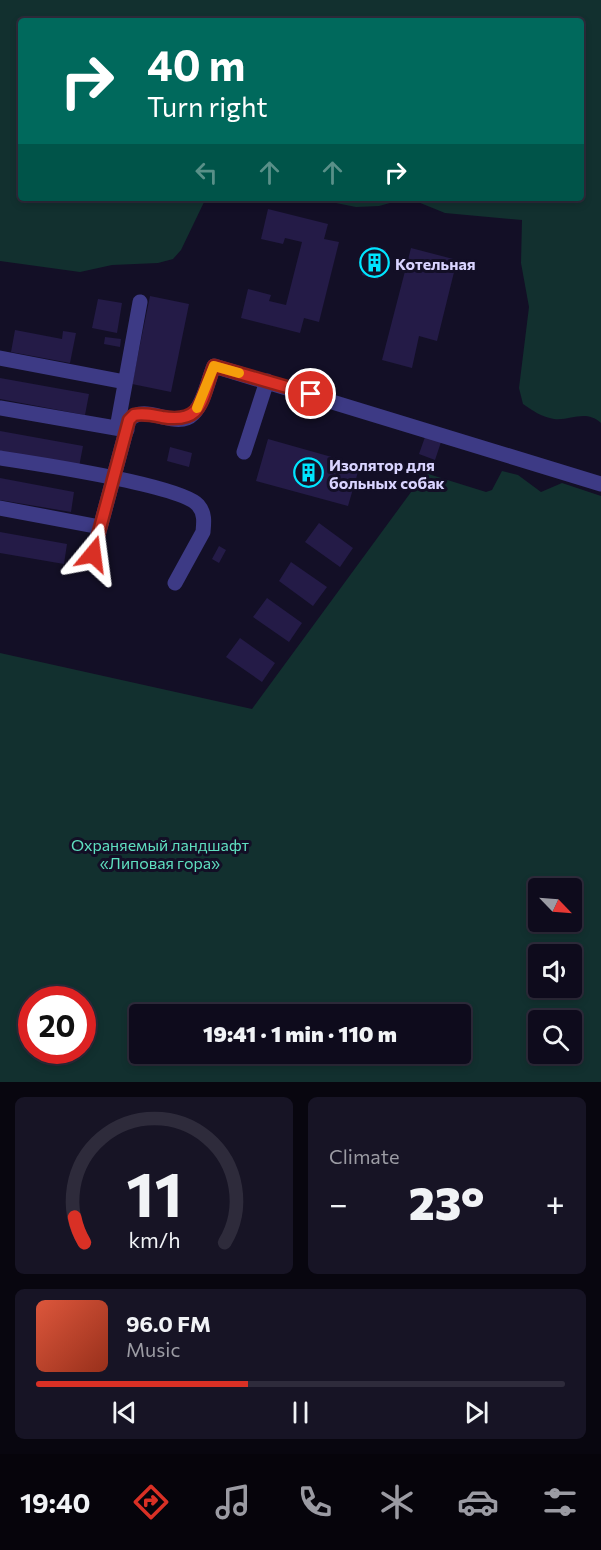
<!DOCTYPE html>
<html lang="en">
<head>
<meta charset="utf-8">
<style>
	:root { --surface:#0e0b1c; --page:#171425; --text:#f1f3f6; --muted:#9b9ba3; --line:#2e2b3b; --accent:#d93025 }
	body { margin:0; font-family:Commissioner,sans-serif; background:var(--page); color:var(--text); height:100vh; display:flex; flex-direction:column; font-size:22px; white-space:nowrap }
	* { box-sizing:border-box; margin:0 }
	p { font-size:20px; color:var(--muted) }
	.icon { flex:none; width:33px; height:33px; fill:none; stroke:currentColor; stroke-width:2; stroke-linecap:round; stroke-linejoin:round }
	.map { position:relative; height:1082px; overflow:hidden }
	.panel { display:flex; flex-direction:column; gap:15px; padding:15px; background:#08060f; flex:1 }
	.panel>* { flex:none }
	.hud { position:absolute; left:18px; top:18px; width:566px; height:183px; border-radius:6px; box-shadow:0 3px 9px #0003,0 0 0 2px var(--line); background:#00695c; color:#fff; overflow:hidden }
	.needle { width:39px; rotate:115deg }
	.fabs { position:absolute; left:528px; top:878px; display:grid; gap:12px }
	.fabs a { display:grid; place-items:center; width:54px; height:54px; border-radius:6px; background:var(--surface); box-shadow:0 3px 9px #0003,0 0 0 2px var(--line); font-size:30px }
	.speed { position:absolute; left:18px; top:986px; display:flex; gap:12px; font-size:30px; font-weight:700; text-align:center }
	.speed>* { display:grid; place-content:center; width:78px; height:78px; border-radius:50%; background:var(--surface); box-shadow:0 3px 9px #0003,0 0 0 2px var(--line); line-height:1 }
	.speed .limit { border:9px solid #d22; background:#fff; color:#111 }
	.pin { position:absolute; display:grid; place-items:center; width:51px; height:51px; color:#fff; margin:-26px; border:3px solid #fff; border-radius:50%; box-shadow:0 2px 6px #0007 }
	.me { position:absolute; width:66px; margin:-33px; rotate:16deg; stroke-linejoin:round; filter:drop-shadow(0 0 4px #0008) }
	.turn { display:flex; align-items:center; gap:21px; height:126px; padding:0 30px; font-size:27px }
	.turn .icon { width:78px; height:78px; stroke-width:2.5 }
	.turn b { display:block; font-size:42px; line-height:51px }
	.lanes { display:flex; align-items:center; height:57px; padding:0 30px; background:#0003; justify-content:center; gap:30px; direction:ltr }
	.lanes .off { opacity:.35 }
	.big { font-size:45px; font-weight:800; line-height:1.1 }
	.panel .card { flex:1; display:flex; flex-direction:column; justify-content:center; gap:9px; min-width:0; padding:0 21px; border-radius:9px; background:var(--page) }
	.panel .dial { align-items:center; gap:0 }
	.dial svg { height:156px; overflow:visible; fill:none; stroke:var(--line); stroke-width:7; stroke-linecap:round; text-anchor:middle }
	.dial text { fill:var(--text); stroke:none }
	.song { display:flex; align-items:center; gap:18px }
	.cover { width:72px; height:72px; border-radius:9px; background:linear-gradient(135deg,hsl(10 70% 55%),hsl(10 70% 35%)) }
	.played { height:6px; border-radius:3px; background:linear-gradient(90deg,var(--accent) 40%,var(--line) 40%) }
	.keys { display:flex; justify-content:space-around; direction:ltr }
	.heat { display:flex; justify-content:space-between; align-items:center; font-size:33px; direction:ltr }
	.panel .tiles { flex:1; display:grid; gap:15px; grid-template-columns:1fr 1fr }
	.card:last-child { grid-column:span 2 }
	.trip { position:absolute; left:129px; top:1004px; width:342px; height:60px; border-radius:6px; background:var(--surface); box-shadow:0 3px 9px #0003,0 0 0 2px var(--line); font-weight:800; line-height:60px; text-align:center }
	.menu { display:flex; height:96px; justify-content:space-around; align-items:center; background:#06040b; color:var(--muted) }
	.menu .icon { width:42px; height:42px }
	.menu .current { color:var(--accent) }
	.menu b { font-size:27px; color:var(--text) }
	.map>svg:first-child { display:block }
</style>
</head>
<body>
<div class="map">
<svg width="601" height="1082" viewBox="0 0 601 1082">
	<rect width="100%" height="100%" fill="#130f26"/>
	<path fill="#12302f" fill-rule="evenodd" d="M0,0H601V423C585,409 571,421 554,419C542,417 533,411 523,404L519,388L529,307L521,263L522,220L445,213L408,198L379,206L356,207L311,198H580V21H21V198H206L181,250L173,259L158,263L112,265L80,272L0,261Z
		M502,471L518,475L541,492L562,483L601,496V1082H0V653L252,709L425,473L486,492L492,490ZM538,888H572V921H538ZM538,954H572V987H538ZM32,999H82V1050H32ZM140,1014H460V1053H140ZM538,1020H572V1053H538Z"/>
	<path fill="#241b47" d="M268,209L328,224L324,239L339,242L319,322L304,318L300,333L241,318L248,289L271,295L269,301L286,305L302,242L285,238L283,244L261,239Z
		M370,246L386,250L378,279L362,275Z
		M411,248L457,260L437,341L419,336L412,368L382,360Z
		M150,296L189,304L171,392L132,384Z
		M98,299L122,303L117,333L92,328Z
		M15,330L62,339L63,331L76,333L70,363L11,352Z
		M105,337L121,339L120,347L104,344Z
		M0,378L89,394L85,415L0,399Z
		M0,431L83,446L79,467L0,452Z
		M425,437L441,442L435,460L419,454Z
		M268,439L360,465L348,506L256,481Z
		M170,447L192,453L189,467L167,461Z
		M0,478L74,492L71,512L0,500Z
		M319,523L353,548L340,567L305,542Z
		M0,532L67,544L64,564L0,553Z
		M219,546L226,550L219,563L212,559Z
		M291,562L327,587L313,606L279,581Z
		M267,598L302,623L289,642L253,617Z
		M240,638L275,663L262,682L226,657Z"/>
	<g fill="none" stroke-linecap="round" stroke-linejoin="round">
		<path stroke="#3d3a85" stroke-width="15" d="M0,358L125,382
			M0,408L127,430
			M117,428L140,302
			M244,452L267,381
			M0,458C33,463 181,485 198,505C205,513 204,522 203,532L175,583
			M0,508L100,527
			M93,554L129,420C146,402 176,431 193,414C204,403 208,380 214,366L601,484"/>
	</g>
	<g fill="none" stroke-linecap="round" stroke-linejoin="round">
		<defs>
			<path id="route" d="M93,554L129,420L134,415C143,413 152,415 162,417C204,424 201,399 214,366L311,394"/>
		</defs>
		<use href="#route" stroke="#8d1f18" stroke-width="15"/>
		<use href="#route" stroke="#d93025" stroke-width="10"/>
		<path stroke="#f59e0b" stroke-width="10" d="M197,408L214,366L239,373"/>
	</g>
	<defs>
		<symbol id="building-ring" viewBox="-11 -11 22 22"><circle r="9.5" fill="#130f26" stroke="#00e5ff" stroke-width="1.5"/><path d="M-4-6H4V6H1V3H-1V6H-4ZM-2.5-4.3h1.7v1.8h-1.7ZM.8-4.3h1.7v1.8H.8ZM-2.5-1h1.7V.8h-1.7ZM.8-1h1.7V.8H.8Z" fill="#00e5ff"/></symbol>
	</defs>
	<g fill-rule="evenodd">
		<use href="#building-ring" x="358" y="246" width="33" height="33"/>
		<use href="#building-ring" x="292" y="456" width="33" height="33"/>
	</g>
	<g text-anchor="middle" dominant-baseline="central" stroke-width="6" stroke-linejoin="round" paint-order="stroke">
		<g font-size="16" font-weight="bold" fill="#d9d4ff" stroke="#130f26" text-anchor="start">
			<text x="395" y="263">Котельная</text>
			<text x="329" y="464">Изолятор для<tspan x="329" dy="18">больных собак</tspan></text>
		</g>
		<g font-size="16" fill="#5fe0c0" stroke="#130f26">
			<text x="160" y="844">Охраняемый ландшафт<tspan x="160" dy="18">«Липовая гора»</tspan></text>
		</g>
	</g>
</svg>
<div class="fabs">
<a><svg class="needle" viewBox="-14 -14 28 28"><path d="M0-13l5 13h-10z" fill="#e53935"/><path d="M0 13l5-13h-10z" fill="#9b9ba3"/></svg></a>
<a><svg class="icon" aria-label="sound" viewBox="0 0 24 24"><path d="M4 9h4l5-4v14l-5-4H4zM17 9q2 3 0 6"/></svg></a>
<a><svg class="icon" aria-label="search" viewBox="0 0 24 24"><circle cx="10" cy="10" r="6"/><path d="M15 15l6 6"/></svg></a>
</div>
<div class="speed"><div class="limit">20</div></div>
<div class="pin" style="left:311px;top:394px;background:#d93025"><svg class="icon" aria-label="arrive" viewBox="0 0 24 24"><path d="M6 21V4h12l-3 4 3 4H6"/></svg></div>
<svg class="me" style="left:93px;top:554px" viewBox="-20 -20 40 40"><path d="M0-17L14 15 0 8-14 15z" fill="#d93025" stroke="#fff" stroke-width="4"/></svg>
<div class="trip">19:41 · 1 min · 110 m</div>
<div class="hud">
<div class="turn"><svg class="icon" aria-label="right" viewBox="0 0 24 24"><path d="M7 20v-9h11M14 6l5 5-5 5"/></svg><div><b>40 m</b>Turn right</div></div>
<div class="lanes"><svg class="icon off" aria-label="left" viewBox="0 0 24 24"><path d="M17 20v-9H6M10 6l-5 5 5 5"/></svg><svg class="icon off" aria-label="ahead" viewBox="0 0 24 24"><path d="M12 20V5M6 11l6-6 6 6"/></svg><svg class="icon off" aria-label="ahead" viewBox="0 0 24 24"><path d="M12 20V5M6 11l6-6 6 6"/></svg><svg class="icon" aria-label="right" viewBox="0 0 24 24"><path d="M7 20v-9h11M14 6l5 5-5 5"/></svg></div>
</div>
</div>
<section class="panel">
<div class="tiles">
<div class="card dial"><svg viewBox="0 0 100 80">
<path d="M14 69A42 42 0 1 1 86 69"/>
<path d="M14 69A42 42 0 0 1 9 56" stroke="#d93025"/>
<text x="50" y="56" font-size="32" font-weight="700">11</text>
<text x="50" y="72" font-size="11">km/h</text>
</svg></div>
<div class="card"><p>Climate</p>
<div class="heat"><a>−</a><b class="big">23°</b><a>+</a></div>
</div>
<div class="card">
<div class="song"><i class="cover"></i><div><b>96.0 FM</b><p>Music</p></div></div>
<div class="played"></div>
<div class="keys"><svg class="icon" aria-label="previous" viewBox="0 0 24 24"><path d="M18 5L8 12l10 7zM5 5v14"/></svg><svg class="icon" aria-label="pause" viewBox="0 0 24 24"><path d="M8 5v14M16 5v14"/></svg><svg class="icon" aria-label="next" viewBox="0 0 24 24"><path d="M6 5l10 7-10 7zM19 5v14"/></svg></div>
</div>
</div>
</section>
<nav class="menu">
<b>19:40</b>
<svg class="icon current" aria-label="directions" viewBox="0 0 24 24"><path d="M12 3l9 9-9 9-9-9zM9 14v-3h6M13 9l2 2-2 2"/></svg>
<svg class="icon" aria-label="music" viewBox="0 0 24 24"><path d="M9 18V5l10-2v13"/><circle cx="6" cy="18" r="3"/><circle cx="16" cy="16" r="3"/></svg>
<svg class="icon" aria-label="phone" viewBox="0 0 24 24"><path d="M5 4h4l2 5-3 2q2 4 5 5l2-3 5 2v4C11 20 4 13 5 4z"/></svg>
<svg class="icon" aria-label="climate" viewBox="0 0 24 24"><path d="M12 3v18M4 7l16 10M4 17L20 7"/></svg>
<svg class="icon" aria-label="car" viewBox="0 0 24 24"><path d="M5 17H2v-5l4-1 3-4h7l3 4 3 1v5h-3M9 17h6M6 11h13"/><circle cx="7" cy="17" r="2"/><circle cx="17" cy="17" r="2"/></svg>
<svg class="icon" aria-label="filters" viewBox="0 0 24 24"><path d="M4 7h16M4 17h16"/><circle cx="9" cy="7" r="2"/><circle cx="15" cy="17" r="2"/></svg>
</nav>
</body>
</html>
